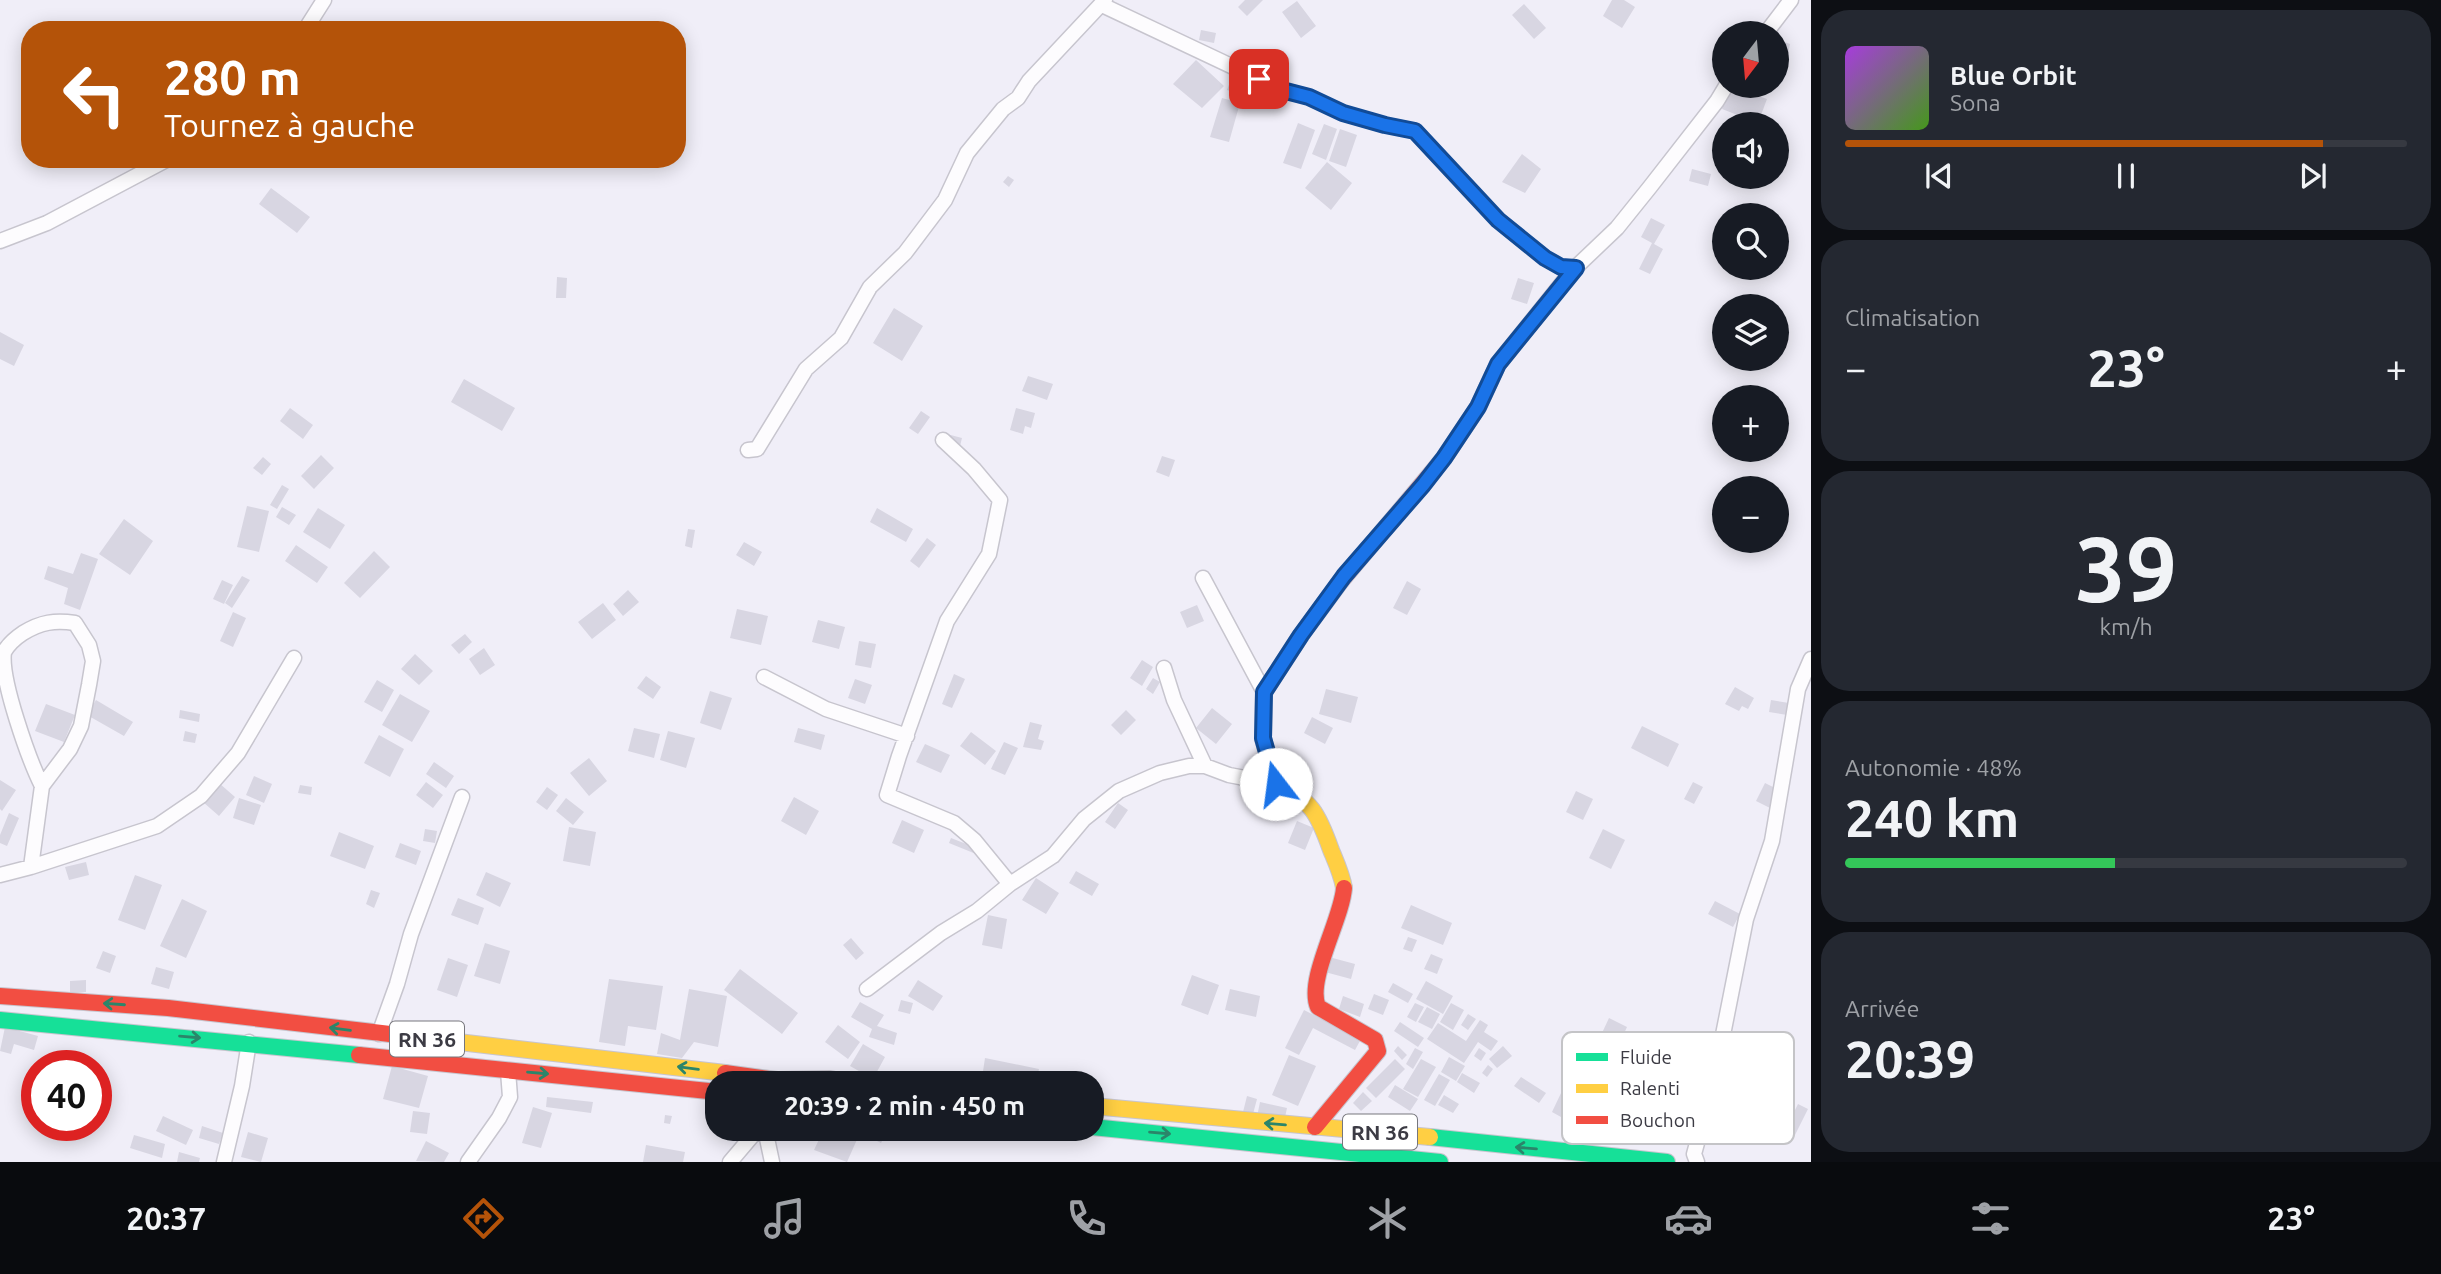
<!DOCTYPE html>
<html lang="fr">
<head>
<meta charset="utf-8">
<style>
	:root { --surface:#171b24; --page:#242831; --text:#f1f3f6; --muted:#9ea1a6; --line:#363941; --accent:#b45309 }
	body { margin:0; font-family:Ubuntu,sans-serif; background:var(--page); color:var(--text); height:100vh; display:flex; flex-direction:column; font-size:26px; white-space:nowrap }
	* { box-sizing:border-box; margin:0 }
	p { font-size:23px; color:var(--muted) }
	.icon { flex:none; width:38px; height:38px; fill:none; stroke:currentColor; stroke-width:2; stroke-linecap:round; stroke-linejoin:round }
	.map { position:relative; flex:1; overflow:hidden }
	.drawer { display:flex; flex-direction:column; gap:10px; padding:10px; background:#0d0f14; width:630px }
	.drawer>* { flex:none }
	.guide { position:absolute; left:21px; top:21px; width:665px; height:147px; border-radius:28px; box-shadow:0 4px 18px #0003; background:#b45309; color:#fff; overflow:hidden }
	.needle { width:46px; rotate:196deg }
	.controls { position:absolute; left:1712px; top:21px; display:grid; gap:14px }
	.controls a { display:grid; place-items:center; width:77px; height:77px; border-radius:50%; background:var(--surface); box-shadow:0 4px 18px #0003; font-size:35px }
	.speed { position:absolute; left:21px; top:1050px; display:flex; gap:14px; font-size:35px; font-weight:700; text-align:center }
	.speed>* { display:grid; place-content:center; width:91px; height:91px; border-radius:50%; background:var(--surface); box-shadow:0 4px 18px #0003; line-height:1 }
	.speed .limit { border:10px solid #d22; background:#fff; color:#111 }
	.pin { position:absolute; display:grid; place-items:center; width:60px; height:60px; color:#fff; margin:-30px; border-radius:14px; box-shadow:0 4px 10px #0006 }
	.me { position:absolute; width:77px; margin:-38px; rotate:345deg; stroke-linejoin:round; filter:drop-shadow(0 0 5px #0008) }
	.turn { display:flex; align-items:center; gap:24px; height:147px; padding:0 28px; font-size:32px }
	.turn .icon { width:91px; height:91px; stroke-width:2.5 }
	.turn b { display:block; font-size:49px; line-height:60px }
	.big { font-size:52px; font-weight:600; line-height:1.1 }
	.drawer .tile { flex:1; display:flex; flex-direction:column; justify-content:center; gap:10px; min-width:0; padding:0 24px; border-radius:28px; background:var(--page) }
	.drawer .dial { align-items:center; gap:0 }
	.dial b { font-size:91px; line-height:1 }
	.song { display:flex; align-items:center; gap:21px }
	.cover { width:84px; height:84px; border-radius:10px; background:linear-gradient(135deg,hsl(280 70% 55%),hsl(100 70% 35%)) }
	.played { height:7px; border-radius:4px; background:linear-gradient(90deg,var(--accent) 85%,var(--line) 85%) }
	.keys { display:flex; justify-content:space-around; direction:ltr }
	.heat { display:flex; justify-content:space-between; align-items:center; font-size:38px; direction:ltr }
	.charge { height:10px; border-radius:5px; background:linear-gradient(90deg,#34c759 48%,var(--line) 0) }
	.trip { position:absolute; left:705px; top:1071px; width:399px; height:70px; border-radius:28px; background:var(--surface); box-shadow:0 4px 18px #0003; font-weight:600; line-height:70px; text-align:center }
	.tabs { display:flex; height:112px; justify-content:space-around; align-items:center; background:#090b0e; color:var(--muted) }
	.tabs .icon { width:49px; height:49px }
	.tabs .current { color:var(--accent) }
	.tabs b { font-size:32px; color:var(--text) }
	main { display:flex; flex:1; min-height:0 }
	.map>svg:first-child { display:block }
</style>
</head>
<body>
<main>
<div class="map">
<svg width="1811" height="1162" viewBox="0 0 1811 1162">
	<rect width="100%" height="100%" fill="#f0eef8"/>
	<path fill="#d8d6e2" d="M1245,0H1263L1247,16L1238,7Z
		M1612,0H1624L1635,7L1622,28L1603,16Z
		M1297,1L1316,26L1301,38L1282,12Z
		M1524,4L1546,28L1534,39L1512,15Z
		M1201,30L1216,33L1214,43L1199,40Z
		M1776,39L1790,44L1787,59L1776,55Z
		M1196,60L1224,86L1202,108L1173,84Z
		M1230,82L1248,87L1245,96L1227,90Z
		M1730,86L1767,99L1758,123L1722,109Z
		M1222,98L1240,103L1229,142L1210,137Z
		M1298,123L1315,130L1301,169L1283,163Z
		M1324,124L1337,129L1326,160L1312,154Z
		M1340,129L1357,135L1346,167L1329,161Z
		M1522,154L1541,169L1525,193L1502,182Z
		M1327,162L1352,183L1331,210L1305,188Z
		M1692,169L1711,174L1708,186L1689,181Z
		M1008,176L1014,180L1009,187L1003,182Z
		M271,188L310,217L297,233L259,204Z
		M1651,218L1665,225L1654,244L1663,249L1650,274L1639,269L1652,243L1641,237Z
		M557,277L567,278L566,298H556Z
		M1518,278L1534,283L1527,304L1511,299Z
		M894,308L923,326L902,361L873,343Z
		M0,332L24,345L14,366L0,359Z
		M1028,376L1053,384L1047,400L1022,391Z
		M464,379L515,408L502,431L451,402Z
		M290,408L313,425L303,439L280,421Z
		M1016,408L1035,413L1031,428L1025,426L1023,434L1010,430Z
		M921,411L930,417L918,434L909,428Z
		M943,433L962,438L959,450L940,445Z
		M321,455L334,468L314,489L301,476Z
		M1162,456L1175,460L1169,477L1156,472Z
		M263,457L271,464L262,475L253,468Z
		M282,485L289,489L277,509L270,505Z
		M247,506L269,511L259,552L237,547Z
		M282,507L296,515L289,525L276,517Z
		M318,508L345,525L330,549L303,532Z
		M877,508L913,529L906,542L870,522Z
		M124,519L153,541L130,575L99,554Z
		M688,529L695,530L692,548L685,546Z
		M927,538L936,545L919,568L910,561Z
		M744,542L762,552L754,566L736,555Z
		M296,545L328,567L317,583L285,561Z
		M374,551L390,567L360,598L344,583Z
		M81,553L98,559L80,610L64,604L68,588L44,579L48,566L73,574Z
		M242,576L250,580L232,608L225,603Z
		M222,580L233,585L224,604L213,599Z
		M1407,581L1421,589L1407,615L1393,608Z
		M628,590L639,602L623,616L613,604Z
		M603,603L616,620L592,639L578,622Z
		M1197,605L1204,621L1187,628L1180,612Z
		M737,609L768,616L761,645L730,638Z
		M233,612L246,618L233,647L220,641Z
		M818,620L845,627L839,649L812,642Z
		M465,634L472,642L459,654L451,645Z
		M859,641L876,644L871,668L855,665Z
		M484,648L495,665L480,675L469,659Z
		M415,654L433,671L419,685L401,669Z
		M1142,660L1153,667L1142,686L1130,678Z
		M954,674L965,679L952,708L942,704Z
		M646,676L661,687L653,699L637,688Z
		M1153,678L1160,682L1153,694L1146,689Z
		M855,679L872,685L865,704L848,698Z
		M377,680L394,690L382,712L364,702Z
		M1735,687L1754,698L1748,709L1742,706L1739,711L1725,704Z
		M1326,689L1358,697L1351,723L1319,714Z
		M710,691L732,698L721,730L700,723Z
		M400,694L430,711L412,742L382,725Z
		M96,700L133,722L124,736L87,715Z
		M1771,700L1789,703L1787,715L1769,712Z
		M46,704L75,715L64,742L35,731Z
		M1212,708L1232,724L1216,744L1196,728Z
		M180,710L200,714L199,722L179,718Z
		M1126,710L1136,720L1121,735L1111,725Z
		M1312,717L1333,728L1325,744L1304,733Z
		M1030,722L1042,725L1038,739L1044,741L1041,750L1023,747Z
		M1642,726L1679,744L1668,767L1631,748Z
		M634,728L660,734L654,758L628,751Z
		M798,728L825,735L821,750L794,742Z
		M185,731L197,734L195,743L183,741Z
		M668,731L695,738L686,768L660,760Z
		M971,732L996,751L985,765L960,746Z
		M379,735L404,749L390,777L364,763Z
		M1004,742L1018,748L1005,775L991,769Z
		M925,744L950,755L941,773L916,762Z
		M589,758L607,781L589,796L570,773Z
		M434,762L454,776L446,788L426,774Z
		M254,776L272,784L264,803L246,795Z
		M0,780L16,790L2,811L0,809Z
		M426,782L443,795L433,808L416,795Z
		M1693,782L1703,787L1694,804L1684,799Z
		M219,783L235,797L219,816L203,802Z
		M1765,783L1781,791L1772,809L1756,801Z
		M300,785L312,787L311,795L298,793Z
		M547,787L558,795L547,810L536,802Z
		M1576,791L1593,799L1583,820L1566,812Z
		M1287,795L1304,807L1299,814L1282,802Z
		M794,797L819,811L806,835L781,821Z
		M239,798L261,805L254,825L233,818Z
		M566,798L584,812L573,825L556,811Z
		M1118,803L1128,810L1115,829L1105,822Z
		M9,813L19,818L7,846L0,843V835Z
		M902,820L924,830L914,853L892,843Z
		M1297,821L1314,828L1305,850L1288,843Z
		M569,827L596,832L590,866L563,861Z
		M425,829L437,831L435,843L423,841Z
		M1603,829L1625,840L1611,869L1589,858Z
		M339,832L374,846L365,869L330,856Z
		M951,838L979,849L976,854L949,843Z
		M400,843L421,851L416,865L395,857Z
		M86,862L89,875L69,880L65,867Z
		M1076,871L1099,884L1092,896L1069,883Z
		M486,872L511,883L500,907L476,895Z
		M135,875L162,885L145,930L118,920Z
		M1036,878L1059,893L1046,914L1022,900Z
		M371,890L380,893L374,908L366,904Z
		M458,898L484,908L478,925L451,915Z
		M182,899L207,911L186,958L160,946Z
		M1715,901L1740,914L1733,927L1708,914Z
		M1411,905L1452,923L1443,945L1401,928Z
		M988,915L1007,919L1002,949L982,945Z
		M1408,937L1417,940L1412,952L1403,949Z
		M851,938L864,953L856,960L843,945Z
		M485,943L510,951L500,984L474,976Z
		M103,951L116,956L110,973L96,968Z
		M1431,954L1443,959L1437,974L1424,969Z
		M1329,957L1355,964L1351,979L1325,972Z
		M448,958L468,965L457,997L437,990Z
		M156,967L174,972L169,989L151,984Z
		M740,969L798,1013L782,1034L724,990Z
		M1192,975L1219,985L1208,1015L1181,1005Z
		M609,979L663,986L656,1030L628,1026L625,1046L599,1042Z
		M86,980V992L70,993V981Z
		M918,980L943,996L933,1011L908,996Z
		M1426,981L1453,996L1443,1014L1416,999Z
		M1393,983L1413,994L1408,1003L1388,992Z
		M689,989L727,996L718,1047L694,1042L682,1058L657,1054L661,1033L680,1040Z
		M1230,989L1260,996L1256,1017L1225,1010Z
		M1374,994L1389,1000L1383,1015L1368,1009Z
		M1343,996L1364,1004L1360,1017L1339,1009Z
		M901,1000L913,1003L910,1014L898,1011Z
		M860,1002L884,1015L877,1026L897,1033L894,1045L869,1037L872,1029L851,1017Z
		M1415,1003L1424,1007L1416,1022L1407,1017Z
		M1451,1003L1464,1010L1453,1030L1440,1022Z
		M1427,1007L1440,1014L1432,1029L1418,1022Z
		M1304,1010L1361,1039L1355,1050L1313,1028L1299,1055L1285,1048Z
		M1468,1014L1476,1019L1468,1030L1461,1025Z
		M1609,1018L1627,1027L1613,1057L1595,1048Z
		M1480,1020L1488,1025L1484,1032L1498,1041L1491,1051L1478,1042L1464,1063L1427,1039L1438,1023L1466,1041Z
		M1400,1022L1424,1038L1418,1047L1394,1031Z
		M838,1025L860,1042L848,1059L825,1042Z
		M5,1027L38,1036L34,1050L14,1044L11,1054L0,1051Z
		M863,1044L885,1057L873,1079L850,1066Z
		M1398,1046L1407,1055L1402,1060L1394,1051Z
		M1503,1046L1512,1056L1497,1068L1489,1059Z
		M1415,1048L1423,1052L1413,1069L1406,1064Z
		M1479,1048L1486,1053L1481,1061L1474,1056Z
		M1289,1055L1316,1066L1298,1106L1272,1095Z
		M1449,1057L1465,1066L1456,1081L1441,1072Z
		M985,1058L1039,1069L1036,1083H1007L982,1078Z
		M1395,1059L1405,1069L1376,1098L1366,1088Z
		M1421,1059L1436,1067L1418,1097L1403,1089Z
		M1488,1065L1493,1069L1487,1077L1482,1073Z
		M392,1066L428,1076L419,1108L383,1099Z
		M1462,1073L1480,1083L1474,1093L1457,1082Z
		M1439,1074L1450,1080L1435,1106L1424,1100Z
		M1521,1077L1546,1093L1539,1103L1514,1086Z
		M1395,1085L1418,1099L1410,1111L1388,1097Z
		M1562,1091L1571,1095L1561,1117L1552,1112Z
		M1363,1092L1372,1101L1361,1111L1353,1103Z
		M1444,1095L1459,1104L1453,1113L1438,1105Z
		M1247,1096L1257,1099L1253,1114L1243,1112Z
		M547,1097L593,1102L591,1113L546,1107Z
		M1260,1102L1287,1108L1284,1122L1257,1117Z
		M1798,1104L1808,1109L1794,1137L1784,1132Z
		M533,1107L552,1113L541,1148L522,1143Z
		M413,1111L430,1113L427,1134L410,1132Z
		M665,1115L672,1116L670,1124L664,1123Z
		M163,1116L193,1130L186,1145L156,1131Z
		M202,1126L223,1133L219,1144L199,1138Z
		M824,1129H845L859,1135L847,1162L814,1150Z
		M863,1129H883L887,1131L881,1143L861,1133Z
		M248,1132L268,1138L261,1162L241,1157Z
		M134,1135L165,1144L162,1158L130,1148Z
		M426,1141L449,1153L444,1162L416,1161Z
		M646,1145L685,1152L683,1162H643Z
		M179,1152L200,1158L199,1162H177Z"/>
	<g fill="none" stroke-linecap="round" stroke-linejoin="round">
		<defs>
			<path id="street" d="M1102,5L1282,90L1309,97L1343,113L1385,125L1415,131L1498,220L1545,258L1561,267L1575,268L1617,228L1650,187L1717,101L1726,86
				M305,30L324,0
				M1766,33L1791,0
				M0,241L47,223L168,159
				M943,440L974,469L1000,500L989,554L947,621L899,756L887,795L954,823L974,840L1010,884
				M748,450L757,449L806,369L841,338L870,287L905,253L945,200L967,153L1003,109L1018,98L1029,81L1105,0
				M1203,578L1264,692
				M1164,668L1174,700L1205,766
				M764,677L826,709L907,736
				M31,867L42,786L70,749L81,726L89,685L93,661L89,645L75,623C55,620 41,622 23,633C17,637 8,645 4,652C0,679 29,760 42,786
				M0,875L31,867L157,826L201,796L238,753L294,658
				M867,989L941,933L977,911L1010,884L1053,856L1084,819L1119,791L1160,773L1189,766H1205L1229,775L1276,784
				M379,1034L397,984L411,934L462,797
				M765,1129L772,1162
				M224,1162L242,1086L249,1042
				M468,1162L499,1118L510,1097L508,1071
				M730,1162L758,1129
				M1697,1162L1694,1154L1713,1085L1746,919L1772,841L1798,689L1811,659"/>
			<path id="fast" d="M0,1020L359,1055
				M1092,1127L1440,1162
				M1430,1137L1667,1162"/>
			<path id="slow" d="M1341,581L1301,635L1264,692L1263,739L1276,784C1311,798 1319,816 1331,850C1336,862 1342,875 1344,888
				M390,1034L725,1073
				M1092,1106L1430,1137"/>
			<path id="jam" d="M1341,581L1444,458L1478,407L1498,364L1575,268
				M0,996L168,1008L390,1034
				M359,1055L718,1092
				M725,1073L777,1080L830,1079L853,1083
				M1315,1127L1378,1051L1375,1040L1318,1007C1306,980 1342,919 1344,888"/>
		</defs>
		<use href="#street" stroke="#c7c5ce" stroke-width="17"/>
		<use href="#fast" stroke="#c7c5ce" stroke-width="18"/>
		<use href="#slow" stroke="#c7c5ce" stroke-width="18"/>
		<use href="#jam" stroke="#c7c5ce" stroke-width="18"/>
		<use href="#street" stroke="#fdfcfe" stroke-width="14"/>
		<use href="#fast" stroke="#16e098" stroke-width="16"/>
		<use href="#slow" stroke="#ffcf43" stroke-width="16"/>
		<use href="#jam" stroke="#f24e42" stroke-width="16"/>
	</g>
	<defs><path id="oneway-shaft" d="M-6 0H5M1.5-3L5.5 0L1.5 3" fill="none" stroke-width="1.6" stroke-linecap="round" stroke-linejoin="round" transform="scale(1.75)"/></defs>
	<g stroke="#2b856a">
		<use href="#oneway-shaft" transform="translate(114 1004) rotate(-176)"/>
		<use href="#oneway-shaft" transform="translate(340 1029) rotate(-173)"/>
		<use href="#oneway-shaft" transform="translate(190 1037) rotate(5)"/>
		<use href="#oneway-shaft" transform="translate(688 1068) rotate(-173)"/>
		<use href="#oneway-shaft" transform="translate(538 1073) rotate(5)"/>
		<use href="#oneway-shaft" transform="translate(1275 1124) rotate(-175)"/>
		<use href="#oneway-shaft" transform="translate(1160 1133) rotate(5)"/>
		<use href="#oneway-shaft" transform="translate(1526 1148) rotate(-175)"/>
	</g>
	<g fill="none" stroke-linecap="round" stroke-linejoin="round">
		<defs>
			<path id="route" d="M1259,79L1282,90L1309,97L1343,113L1385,125L1415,131L1498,220L1545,258L1561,267L1576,268L1498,364L1478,407L1444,458L1423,485L1344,576L1301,635L1264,692L1263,738L1276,784"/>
		</defs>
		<use href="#route" stroke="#114b97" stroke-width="18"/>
		<use href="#route" stroke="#1a73e8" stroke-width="12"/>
	</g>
	<g text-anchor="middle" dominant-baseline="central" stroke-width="6" stroke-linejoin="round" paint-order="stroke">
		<g fill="#fff" stroke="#76767c" stroke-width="2">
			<rect x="390" y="1021.5" width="74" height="35" rx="5"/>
			<rect x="1343" y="1114.5" width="74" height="35" rx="5"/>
		</g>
		<g font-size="21" font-weight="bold" fill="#3c3b44">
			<text x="427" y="1039">RN 36</text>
			<text x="1380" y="1132">RN 36</text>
		</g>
	</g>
	<rect x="1562" y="1032" width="232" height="112" rx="10" fill="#fff" stroke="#c4c4c7" stroke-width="2"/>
	<rect x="1576" y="1053" width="32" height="8" fill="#16e098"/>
	<rect x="1576" y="1084" width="32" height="9" fill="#ffcf43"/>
	<rect x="1576" y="1116" width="32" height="8" fill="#f24e42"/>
	<g font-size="19" fill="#3c3b44">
		<text x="1620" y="1064">Fluide</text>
		<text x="1620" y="1095">Ralenti</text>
		<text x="1620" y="1127">Bouchon</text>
	</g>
</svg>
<div class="controls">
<a><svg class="needle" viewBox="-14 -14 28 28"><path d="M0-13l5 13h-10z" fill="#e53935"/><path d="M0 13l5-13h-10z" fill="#9ea1a6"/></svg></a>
<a><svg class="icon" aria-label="sound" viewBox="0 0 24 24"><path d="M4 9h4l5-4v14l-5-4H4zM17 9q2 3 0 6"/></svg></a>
<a><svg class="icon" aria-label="search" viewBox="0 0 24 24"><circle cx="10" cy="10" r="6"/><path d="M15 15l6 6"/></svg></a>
<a><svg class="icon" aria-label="layers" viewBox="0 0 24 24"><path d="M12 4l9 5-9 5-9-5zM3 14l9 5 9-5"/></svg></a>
<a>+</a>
<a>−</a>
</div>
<div class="speed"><div class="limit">40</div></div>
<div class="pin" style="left:1259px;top:79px;background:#d93025"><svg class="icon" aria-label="arrive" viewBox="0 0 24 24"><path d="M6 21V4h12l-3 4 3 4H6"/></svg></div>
<svg class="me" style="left:1276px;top:784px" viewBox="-20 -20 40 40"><circle r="19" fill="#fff"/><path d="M0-13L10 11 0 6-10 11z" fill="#1a73e8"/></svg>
<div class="trip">20:39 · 2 min · 450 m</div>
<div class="guide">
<div class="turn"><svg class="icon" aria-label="left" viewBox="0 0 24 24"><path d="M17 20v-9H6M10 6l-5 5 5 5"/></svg><div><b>280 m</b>Tournez à gauche</div></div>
</div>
</div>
<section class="drawer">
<div class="tile">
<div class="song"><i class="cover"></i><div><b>Blue Orbit</b><p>Sona</p></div></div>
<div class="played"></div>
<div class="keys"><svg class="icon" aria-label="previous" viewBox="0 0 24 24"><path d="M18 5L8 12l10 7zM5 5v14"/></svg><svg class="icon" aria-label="pause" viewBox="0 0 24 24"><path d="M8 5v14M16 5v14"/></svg><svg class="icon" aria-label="next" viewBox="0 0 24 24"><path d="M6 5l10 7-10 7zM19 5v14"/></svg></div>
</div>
<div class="tile"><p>Climatisation</p>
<div class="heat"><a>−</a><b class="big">23°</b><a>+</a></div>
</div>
<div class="tile dial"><b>39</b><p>km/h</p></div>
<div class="tile"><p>Autonomie · 48%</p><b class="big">240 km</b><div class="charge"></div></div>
<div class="tile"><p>Arrivée</p><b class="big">20:39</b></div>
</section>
</main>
<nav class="tabs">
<b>20:37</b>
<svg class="icon current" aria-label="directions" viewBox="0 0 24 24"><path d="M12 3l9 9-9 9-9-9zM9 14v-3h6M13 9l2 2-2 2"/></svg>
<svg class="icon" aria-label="music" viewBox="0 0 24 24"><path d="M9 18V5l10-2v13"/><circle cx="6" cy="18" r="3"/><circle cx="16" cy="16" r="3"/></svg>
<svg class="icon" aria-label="phone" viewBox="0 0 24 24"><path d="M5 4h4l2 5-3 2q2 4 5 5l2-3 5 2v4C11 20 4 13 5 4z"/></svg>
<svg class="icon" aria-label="climate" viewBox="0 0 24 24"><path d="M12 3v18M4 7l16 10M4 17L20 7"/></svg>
<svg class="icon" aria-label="car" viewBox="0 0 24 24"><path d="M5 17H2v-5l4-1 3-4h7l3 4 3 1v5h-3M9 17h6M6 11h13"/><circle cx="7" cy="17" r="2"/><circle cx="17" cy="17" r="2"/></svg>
<svg class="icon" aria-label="filters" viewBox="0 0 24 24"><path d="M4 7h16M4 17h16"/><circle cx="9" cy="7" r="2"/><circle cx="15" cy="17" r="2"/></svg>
<b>23°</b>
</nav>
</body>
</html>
